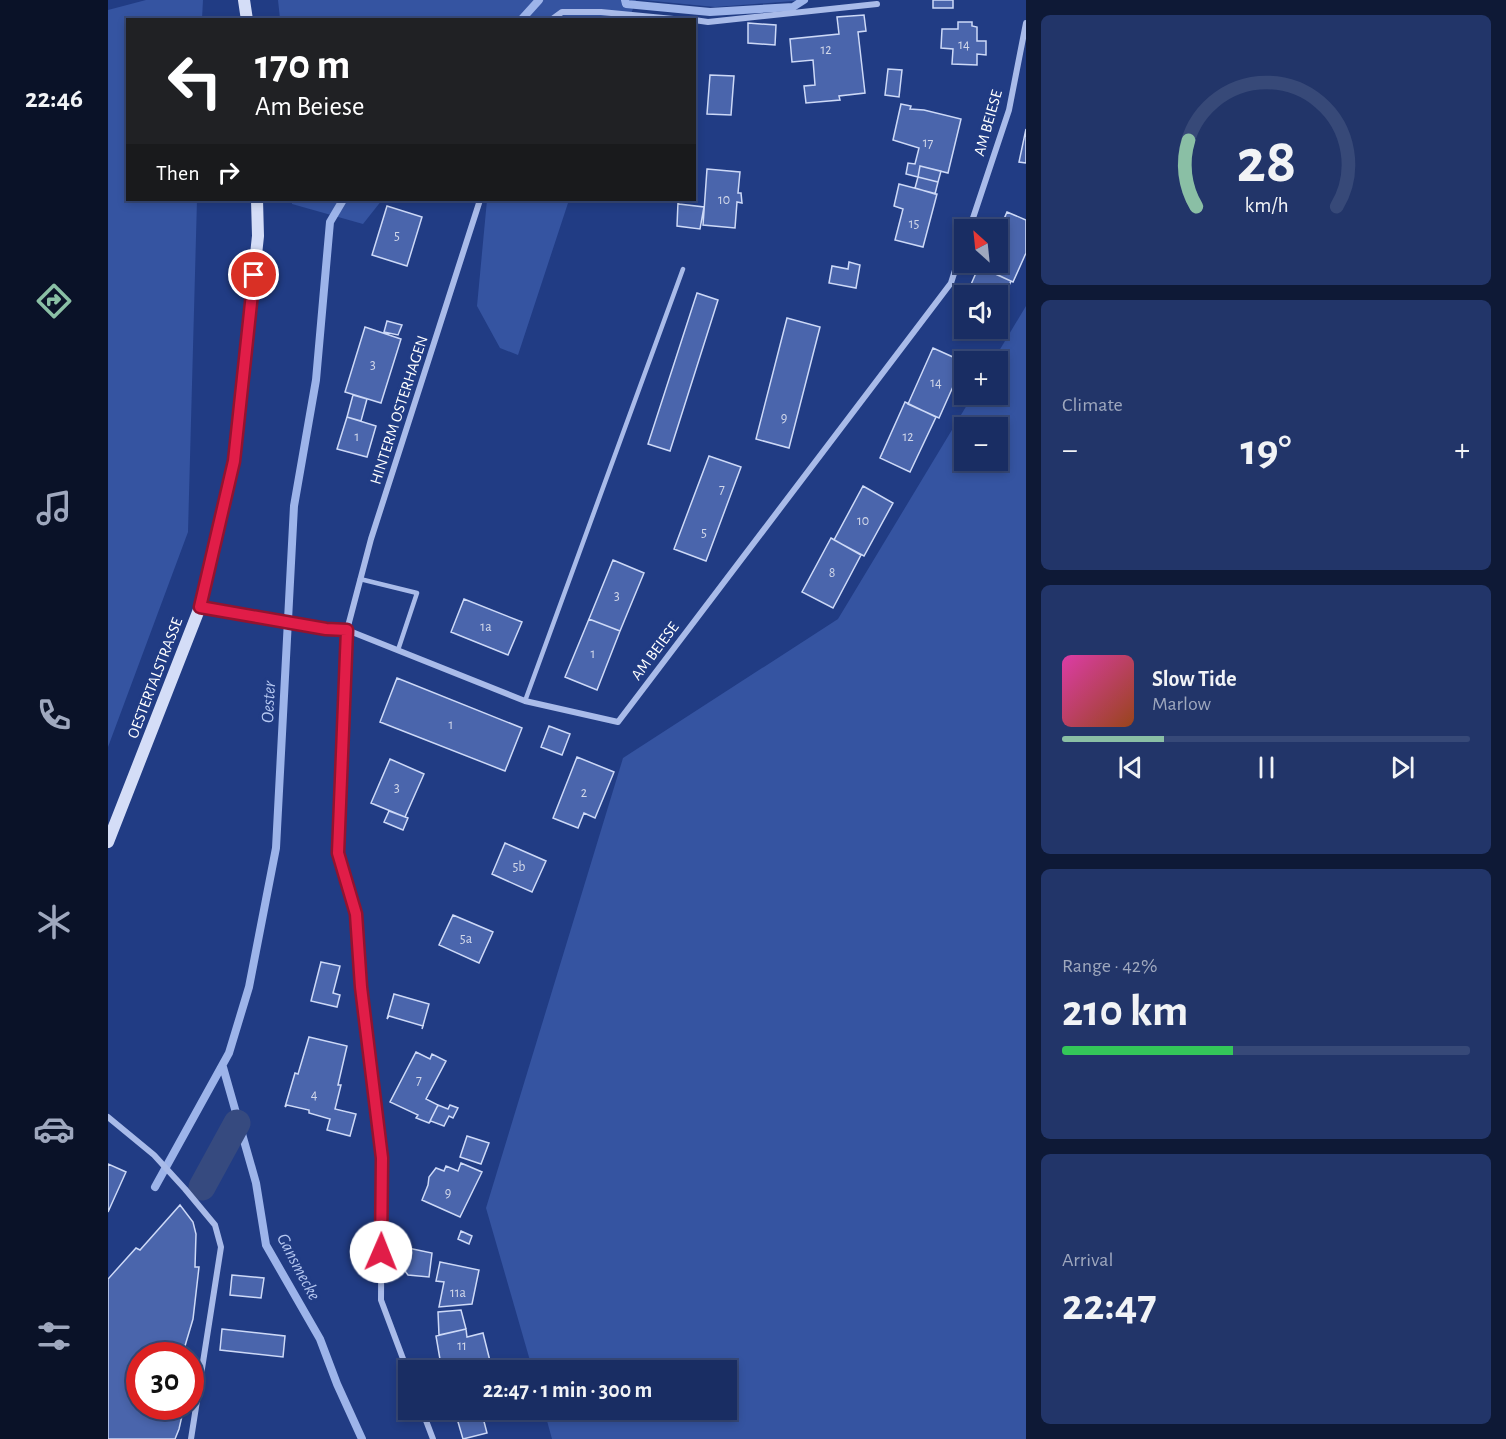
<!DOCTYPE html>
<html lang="en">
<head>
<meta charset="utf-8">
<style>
	:root { --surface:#192d63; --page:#223569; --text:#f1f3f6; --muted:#9fa8be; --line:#374978; --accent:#8abfa5 }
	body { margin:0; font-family:"Alegreya Sans",sans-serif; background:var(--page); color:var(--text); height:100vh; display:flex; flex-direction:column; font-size:22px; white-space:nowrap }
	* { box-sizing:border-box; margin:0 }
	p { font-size:20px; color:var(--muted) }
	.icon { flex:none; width:33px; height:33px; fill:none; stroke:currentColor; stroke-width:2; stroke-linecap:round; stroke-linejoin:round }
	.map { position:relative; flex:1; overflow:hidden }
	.details { display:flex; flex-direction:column; gap:15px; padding:15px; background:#0e1936; width:480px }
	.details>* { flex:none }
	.top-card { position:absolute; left:18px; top:18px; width:570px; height:183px; border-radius:0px; box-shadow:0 3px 9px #0003,0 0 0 2px var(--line); background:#202124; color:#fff; overflow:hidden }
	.needle { width:39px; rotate:333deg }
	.fabs { position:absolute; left:846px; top:219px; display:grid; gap:12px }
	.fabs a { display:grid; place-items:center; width:54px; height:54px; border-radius:0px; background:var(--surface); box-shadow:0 3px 9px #0003,0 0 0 2px var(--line); font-size:30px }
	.speed { position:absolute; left:18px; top:1342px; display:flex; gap:12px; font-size:30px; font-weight:700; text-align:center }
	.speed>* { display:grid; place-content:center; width:78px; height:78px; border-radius:50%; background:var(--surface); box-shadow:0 3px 9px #0003,0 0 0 2px var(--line); line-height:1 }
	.speed .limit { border:9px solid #d22; background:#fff; color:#111 }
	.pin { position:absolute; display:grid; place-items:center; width:51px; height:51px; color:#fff; margin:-26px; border:3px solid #fff; border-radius:50%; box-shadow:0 2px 6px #0007 }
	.me { position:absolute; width:66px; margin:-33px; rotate:1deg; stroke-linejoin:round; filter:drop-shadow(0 0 4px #0008) }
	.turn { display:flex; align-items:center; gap:21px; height:126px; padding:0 30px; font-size:27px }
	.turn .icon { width:78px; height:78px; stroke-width:2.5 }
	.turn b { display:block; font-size:42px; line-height:51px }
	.then { display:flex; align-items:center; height:57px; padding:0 30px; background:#0003; gap:12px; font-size:22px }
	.big { font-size:45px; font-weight:600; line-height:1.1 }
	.details .tile { flex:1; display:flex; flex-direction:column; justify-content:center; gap:9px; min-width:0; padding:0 21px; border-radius:9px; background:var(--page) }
	.details .dial { align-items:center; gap:0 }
	.dial svg { height:156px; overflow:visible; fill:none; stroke:var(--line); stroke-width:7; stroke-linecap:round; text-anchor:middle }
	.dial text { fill:var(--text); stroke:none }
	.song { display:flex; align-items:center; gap:18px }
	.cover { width:72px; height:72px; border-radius:9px; background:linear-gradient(135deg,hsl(320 70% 55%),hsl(20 70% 35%)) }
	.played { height:6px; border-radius:3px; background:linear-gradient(90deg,var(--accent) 25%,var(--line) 25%) }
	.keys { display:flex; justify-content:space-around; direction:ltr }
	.heat { display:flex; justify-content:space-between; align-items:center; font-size:33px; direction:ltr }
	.charge { height:9px; border-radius:4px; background:linear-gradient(90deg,#34c759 42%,var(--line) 0) }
	.trip { position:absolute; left:290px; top:1360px; width:339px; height:60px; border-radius:0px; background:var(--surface); box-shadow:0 3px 9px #0003,0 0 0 2px var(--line); font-weight:600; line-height:60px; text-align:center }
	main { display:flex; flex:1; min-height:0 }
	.tab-bar { display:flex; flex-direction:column; width:108px; justify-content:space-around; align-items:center; background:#0a1228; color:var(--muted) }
	.tab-bar .icon { width:42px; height:42px }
	.tab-bar .on { color:var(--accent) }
	.tab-bar b { font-size:27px; color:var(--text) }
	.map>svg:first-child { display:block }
</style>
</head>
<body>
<main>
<nav class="tab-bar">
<b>22:46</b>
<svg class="icon on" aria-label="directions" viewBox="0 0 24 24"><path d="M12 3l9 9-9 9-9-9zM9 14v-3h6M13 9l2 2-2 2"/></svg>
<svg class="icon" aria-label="music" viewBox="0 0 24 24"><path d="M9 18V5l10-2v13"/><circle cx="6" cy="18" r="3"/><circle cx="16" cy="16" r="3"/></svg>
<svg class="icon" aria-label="phone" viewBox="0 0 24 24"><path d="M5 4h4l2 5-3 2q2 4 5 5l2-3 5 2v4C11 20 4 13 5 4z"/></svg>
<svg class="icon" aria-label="climate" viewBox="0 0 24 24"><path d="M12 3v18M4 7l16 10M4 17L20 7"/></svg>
<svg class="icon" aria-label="car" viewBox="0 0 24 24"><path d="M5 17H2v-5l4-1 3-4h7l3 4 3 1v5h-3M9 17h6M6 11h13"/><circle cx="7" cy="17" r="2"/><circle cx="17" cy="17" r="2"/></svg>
<svg class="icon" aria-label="filters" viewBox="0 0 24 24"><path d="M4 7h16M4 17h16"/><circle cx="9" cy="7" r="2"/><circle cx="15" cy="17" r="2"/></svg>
</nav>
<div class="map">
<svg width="918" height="1439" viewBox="0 0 918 1439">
	<rect width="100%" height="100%" fill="#213c84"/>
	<path fill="#3554a1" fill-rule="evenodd" d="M38,0H95L94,19L20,20V200H89L80,532L0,747V10Z
		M170,0H528L521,20L172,19Z
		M535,0H698L607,7Z
		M184,200H274L255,224L184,204Z
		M379,200H461L410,355L392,348L369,306Z
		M918,306V1439H444L436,1410H618V1371H425L378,1208L515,758L730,619L865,395L890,394V362L885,361ZM856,428H890V460H856Z"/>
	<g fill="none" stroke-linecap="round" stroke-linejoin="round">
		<path stroke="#9db4ea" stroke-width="8" d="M517,0L518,4L602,12L685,7L696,0
			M413,20L431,0
			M115,1067L148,1183L158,1245L212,1339L229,1384L254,1439
			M47,1187L121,1053L141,987L168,848L186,506L208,380L222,222L235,200"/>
		<path stroke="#364a7f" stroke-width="27" d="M94,1187L129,1123"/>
	</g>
	<path fill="#4a65ac" stroke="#cdd9f7" stroke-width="1.5" d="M825,0H845V8H825Z
		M756,15L758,31L750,32L757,93L731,96L732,100L698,103L696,86L707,85L705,60L684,62L682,39L731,34L729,17Z
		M850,22H864V26L869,27V41H878V55L869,54V65L844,64L845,49L833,48L834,29H850Z
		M640,23L668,25L667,45L640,43Z
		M780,69L794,70L791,97L777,95Z
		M602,75L626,76L623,115L599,114Z
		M793,104L803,106L802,109L816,110L853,119L840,173L812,166L810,177L798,174L800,163L807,164L811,148L785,140Z
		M918,129V163L911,162Z
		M812,166L833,171L830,182L810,177Z
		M599,169L632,172L630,193H633L634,203L629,202L627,228L595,225Z
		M810,177L830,182L827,194L807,188Z
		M791,184L829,194L815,247L787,240L795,209L786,206Z
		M570,202L571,204L596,207L592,229L569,226Z
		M279,206L314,217L299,266L264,255Z
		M899,212L918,220V253L905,282L874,268L876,262H890V233Z
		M741,262L752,265L748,288L721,283L724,266L740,269Z
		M871,266L903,281L890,309V296H858Z
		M589,293L610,300L562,451L540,444Z
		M856,299V326L846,321Z
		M679,318L712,327L681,448L648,439Z
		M279,321L294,325L290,335L276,332Z
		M257,327L293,339L273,403L237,392Z
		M862,328H881L878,336Z
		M825,348L856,362L831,418L800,404Z
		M245,395L259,399L253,421L239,417Z
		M797,402L828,417L802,472L772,458Z
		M239,417L268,426L259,457L229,449Z
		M601,456L633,467L598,561L566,549Z
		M755,486L785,503L756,556L726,540Z
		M723,538L753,555L725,608L694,592Z
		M505,560L536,573L512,631L481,619Z
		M356,599L414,622L400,655L343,632Z
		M481,619L512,631L489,690L457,677Z
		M289,678L414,728L397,771L272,722Z
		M441,726L462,734L454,755L433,747Z
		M469,757L506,772L487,818L476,813L470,828L445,818Z
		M282,759L316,774L297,817L263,803Z
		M281,811L300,818L295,830L276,822Z
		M397,843L438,861L424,892L384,874Z
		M345,915L385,932L371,963L331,945Z
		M213,962L232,966L225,993L232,995L229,1007L203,1001Z
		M286,994L321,1004L314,1029L315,1026L281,1016L279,1019Z
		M201,1037L239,1046L230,1085H233L227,1109L248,1114L242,1136L219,1130L222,1119L201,1113V1110L179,1105L177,1107L187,1073L190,1074Z
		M308,1052L322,1059L324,1054L338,1061L318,1099L330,1105L321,1123L308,1118L310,1115L282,1102Z
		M330,1105L340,1109L342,1105L350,1108L345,1118L341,1116L336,1126L323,1121L321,1123Z
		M359,1136L381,1143L373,1164L352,1157Z
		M353,1163L374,1172L352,1217L314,1200L320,1185L321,1177L328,1168L336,1171L338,1166L350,1171Z
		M0,1164L18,1172L0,1212Z
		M72,1205L85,1222L88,1234L87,1267H91L85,1319L74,1356H32V1407H76L71,1429L67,1439H0V1279L28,1248L32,1250Z
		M353,1231L364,1236L361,1244L350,1239Z
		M300,1248L324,1253L321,1277L300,1275L297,1271Z
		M332,1262L371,1270L364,1304L331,1307L336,1282L328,1281Z
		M124,1275L156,1278L153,1298L122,1295Z
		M353,1310L358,1329L331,1335L330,1312Z
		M114,1329L177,1336L175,1357L112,1350Z
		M358,1329L359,1337L375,1333L383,1365L361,1371H334L328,1336Z
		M367,1410H373L379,1433L355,1439L348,1415Z"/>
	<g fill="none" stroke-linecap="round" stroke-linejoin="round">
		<path stroke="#a9bbe9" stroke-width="4.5" d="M252,579L309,593L290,650
			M417,701L575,269"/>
		<path stroke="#a9bbe9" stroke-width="6" d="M443,20L454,12H493L576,20
			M586,20L600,22L769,4
			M861,230L901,110L918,23
			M92,607L218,629L239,630L417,701L510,722L843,283L856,242
			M0,1117L46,1155L77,1189L107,1225L113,1247L83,1439
			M300,1372L273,1300L274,1158L253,987L248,914L230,853L239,630L263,539L372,200
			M314,1410L325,1439"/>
		<path stroke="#d4ddf7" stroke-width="12" d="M136,0L139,20
			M0,842L92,607L126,461L150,236L149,200"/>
	</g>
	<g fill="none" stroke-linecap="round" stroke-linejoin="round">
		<defs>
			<path id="route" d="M146,275L126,461L92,607L218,629L239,630L230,853L248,914L253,987L274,1158L273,1252"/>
		</defs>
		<use href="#route" stroke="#92132f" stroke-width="15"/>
		<use href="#route" stroke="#e11d48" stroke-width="10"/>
	</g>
	<g text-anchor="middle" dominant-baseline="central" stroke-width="6" stroke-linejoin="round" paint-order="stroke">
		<g font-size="14" fill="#d2d8ea">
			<text x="856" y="45">14</text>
			<text x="718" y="50">12</text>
			<text x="820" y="143">17</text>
			<text x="616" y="200">10</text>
			<text x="806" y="224">15</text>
			<text x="289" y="236">5</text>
			<text x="265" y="365">3</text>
			<text x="828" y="383">14</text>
			<text x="676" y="418">9</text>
			<text x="249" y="437">1</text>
			<text x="800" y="437">12</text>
			<text x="614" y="489">7</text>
			<text x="755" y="521">10</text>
			<text x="596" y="533">5</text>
			<text x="724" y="573">8</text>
			<text x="509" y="596">3</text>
			<text x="378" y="627">1a</text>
			<text x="485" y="654">1</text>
			<text x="343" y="725">1</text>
			<text x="289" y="788">3</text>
			<text x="476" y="793">2</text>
			<text x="411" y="867">5b</text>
			<text x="358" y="939">5a</text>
			<text x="311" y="1080">7</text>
			<text x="206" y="1095">4</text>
			<text x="340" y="1193">9</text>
			<text x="350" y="1293">11a</text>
			<text x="354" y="1346">11</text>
		</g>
		<g font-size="16" fill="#fff" stroke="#213c84">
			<text transform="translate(880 123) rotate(-74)">AM BEIESE</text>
			<text transform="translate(291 410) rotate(-72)">HINTERM OSTERHAGEN</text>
			<text transform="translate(547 651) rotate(-53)">AM BEIESE</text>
			<text transform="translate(47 678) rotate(-69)">OESTERTALSTRASSE</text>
		</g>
		<g font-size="18" font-style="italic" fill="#b4c6f0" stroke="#213c84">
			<text transform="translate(161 702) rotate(-87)">Oester</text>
			<text transform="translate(190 1267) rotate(62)">Gansmecke</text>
		</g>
	</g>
</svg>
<div class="fabs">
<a><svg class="needle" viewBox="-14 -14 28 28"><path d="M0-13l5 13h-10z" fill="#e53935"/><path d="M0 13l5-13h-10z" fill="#9fa8be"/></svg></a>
<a><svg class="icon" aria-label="sound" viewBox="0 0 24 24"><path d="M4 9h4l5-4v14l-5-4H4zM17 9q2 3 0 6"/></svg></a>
<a>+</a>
<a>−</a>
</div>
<div class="speed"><div class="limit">30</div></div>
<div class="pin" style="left:146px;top:275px;background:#d93025"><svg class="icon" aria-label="arrive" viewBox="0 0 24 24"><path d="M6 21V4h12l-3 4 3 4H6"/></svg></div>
<svg class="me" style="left:273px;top:1252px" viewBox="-20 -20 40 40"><circle r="19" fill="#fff"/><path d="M0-13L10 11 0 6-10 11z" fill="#e11d48"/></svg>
<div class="trip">22:47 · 1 min · 300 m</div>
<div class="top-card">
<div class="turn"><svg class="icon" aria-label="left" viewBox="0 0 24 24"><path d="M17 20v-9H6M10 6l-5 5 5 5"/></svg><div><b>170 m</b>Am Beiese</div></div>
<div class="then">Then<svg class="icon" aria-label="right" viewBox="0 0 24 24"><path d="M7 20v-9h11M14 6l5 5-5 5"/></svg></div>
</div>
</div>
<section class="details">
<div class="tile dial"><svg viewBox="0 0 100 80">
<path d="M14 69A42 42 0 1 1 86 69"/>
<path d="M14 69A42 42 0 0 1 10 35" stroke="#8abfa5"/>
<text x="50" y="56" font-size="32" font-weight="700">28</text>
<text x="50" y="72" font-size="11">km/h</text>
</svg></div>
<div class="tile"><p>Climate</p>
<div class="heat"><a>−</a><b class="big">19°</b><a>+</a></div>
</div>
<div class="tile">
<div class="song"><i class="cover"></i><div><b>Slow Tide</b><p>Marlow</p></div></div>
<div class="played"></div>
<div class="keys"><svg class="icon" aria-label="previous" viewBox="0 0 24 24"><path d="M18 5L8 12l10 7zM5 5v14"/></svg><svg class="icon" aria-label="pause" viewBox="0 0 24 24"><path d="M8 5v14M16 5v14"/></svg><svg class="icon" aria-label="next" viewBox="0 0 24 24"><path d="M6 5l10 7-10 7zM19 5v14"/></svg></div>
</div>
<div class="tile"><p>Range · 42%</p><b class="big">210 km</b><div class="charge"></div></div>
<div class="tile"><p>Arrival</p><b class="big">22:47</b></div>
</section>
</main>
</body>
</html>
